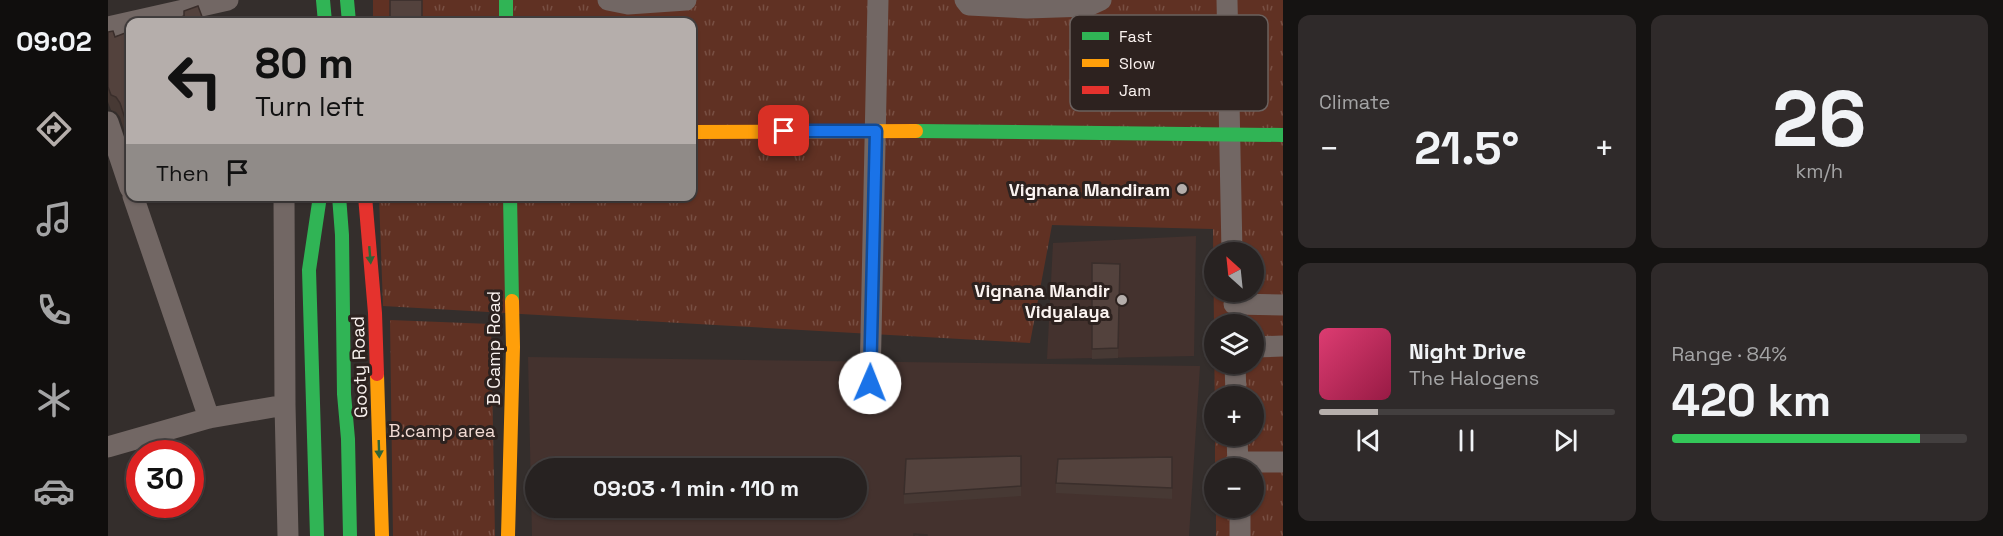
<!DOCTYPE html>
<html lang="en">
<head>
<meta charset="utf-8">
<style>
	:root { --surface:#272221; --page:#2f2a2a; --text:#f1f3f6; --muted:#a4a4a5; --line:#433f3f; --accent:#b5aeab }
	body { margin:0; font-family:"Space Grotesk",sans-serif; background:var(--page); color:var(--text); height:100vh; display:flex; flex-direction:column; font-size:22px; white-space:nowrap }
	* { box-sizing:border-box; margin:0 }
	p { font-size:20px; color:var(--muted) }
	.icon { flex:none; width:33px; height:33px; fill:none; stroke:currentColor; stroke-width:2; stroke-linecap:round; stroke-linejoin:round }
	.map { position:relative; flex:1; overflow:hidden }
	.drawer { display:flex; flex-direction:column; gap:15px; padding:15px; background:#151312; width:720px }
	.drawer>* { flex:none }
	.guide { position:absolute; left:18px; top:18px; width:570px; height:183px; border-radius:12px; box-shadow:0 2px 4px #0004,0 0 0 2px var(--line); background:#b5aeab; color:#111; overflow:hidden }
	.needle { width:39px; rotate:333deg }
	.buttons { position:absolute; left:1096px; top:242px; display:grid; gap:12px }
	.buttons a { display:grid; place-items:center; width:60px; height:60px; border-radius:50%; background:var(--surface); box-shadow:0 2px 4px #0004,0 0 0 2px var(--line); font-size:30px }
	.speed { position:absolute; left:18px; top:440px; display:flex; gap:12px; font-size:30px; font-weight:700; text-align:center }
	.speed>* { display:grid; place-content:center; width:78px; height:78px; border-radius:50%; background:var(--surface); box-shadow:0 2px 4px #0004,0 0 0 2px var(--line); line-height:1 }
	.speed .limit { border:9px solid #d22; background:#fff; color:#111 }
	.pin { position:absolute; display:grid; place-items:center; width:51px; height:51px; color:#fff; margin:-26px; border-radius:12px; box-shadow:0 3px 9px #0006 }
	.me { position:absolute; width:66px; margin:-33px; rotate:1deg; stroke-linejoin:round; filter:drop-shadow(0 0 4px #0008) }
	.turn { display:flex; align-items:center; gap:21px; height:126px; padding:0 30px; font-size:27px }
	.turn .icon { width:78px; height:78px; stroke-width:2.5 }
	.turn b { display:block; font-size:42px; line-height:51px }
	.then { display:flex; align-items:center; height:57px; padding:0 30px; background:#0003; gap:12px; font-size:22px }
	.big { font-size:45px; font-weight:700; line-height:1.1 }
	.drawer .card { flex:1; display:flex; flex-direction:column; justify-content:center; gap:9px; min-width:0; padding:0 21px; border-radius:12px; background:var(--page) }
	.drawer .dial { align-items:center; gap:0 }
	.dial b { font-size:78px; line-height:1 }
	.song { display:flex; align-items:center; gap:18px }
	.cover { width:72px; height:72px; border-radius:9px; background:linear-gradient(135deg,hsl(340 70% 55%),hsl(340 70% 35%)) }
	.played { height:6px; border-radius:3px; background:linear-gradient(90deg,var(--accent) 20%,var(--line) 20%) }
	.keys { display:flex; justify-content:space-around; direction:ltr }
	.heat { display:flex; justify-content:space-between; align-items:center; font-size:33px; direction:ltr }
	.charge { height:9px; border-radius:4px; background:linear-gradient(90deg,#34c759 84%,var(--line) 0) }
	.drawer .tiles { flex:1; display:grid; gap:15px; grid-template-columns:repeat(2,1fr) }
	.trip { position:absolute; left:417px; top:458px; width:342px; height:60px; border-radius:30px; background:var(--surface); box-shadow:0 2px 4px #0004,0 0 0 2px var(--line); font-weight:700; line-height:60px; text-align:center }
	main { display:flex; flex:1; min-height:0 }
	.tabs { display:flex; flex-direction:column; width:108px; justify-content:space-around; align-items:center; background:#100e0d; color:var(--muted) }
	.tabs .icon { width:42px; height:42px }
	.tabs .current { color:var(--accent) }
	.tabs b { font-size:27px; color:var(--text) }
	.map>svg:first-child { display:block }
</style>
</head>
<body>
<main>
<nav class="tabs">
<b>09:02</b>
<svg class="icon current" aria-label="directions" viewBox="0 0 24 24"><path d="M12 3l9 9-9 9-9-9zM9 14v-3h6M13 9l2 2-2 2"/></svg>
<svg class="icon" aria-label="music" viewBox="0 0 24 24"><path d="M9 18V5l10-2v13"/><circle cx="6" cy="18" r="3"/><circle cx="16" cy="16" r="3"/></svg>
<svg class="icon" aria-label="phone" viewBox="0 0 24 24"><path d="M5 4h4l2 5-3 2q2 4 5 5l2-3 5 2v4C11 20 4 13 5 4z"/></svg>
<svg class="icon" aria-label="climate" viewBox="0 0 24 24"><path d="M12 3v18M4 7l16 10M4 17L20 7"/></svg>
<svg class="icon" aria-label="car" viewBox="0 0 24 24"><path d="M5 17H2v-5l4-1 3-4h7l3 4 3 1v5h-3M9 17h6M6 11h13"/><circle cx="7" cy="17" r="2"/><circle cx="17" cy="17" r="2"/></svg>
</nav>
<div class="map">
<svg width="1175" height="536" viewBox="0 0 1175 536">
	<defs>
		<pattern id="park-tufts" width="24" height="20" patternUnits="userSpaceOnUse" patternTransform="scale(1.5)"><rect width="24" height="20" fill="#603123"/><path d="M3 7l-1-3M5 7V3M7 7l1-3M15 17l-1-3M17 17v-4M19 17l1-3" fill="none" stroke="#784f43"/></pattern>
	</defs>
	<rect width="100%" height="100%" fill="#342e2c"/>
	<path fill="#44322e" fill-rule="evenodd" d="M1088,236L1086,356L939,359L945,243Z
		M420,357L1092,366L1081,536H424ZM428,468H748V507H428Z"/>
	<path fill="url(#park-tufts)" fill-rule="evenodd" d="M265,0H1175V536H1108V507H1146V468H1107V435H1146V396H1107V424L1105,229L944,225L922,343L275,306L271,197L584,196V22H265ZM1107,252H1146V291H1107ZM1107,324H1146V363H1107Z
		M282,320L383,324L387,536H285Z"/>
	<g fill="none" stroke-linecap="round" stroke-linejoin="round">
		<path stroke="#726764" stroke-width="21" d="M500,0L520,4L578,0
			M857,0L861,5L919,8L980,6L993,0
			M1119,0L1124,252
			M0,27L120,0
			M0,122L22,188
			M25,196L101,418
			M176,196L177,405L180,536
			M1126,304L1175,305
			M1146,347L1175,346
			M1127,363L1128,396
			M762,383L770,0
			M1129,435L1130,468
			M0,447L101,418L177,405
			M1130,462H1175
			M1132,507V536"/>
		<path stroke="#30b455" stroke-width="14" d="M215,0L217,22
			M239,0L241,22
			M398,0V22
			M808,131L1175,135
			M231,196L234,235L236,394L240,439L242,536
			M402,196L404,301
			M209,536L201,270L212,196"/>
		<path stroke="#ff9f0a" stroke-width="14" d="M584,132L808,131
			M269,374L274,536
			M400,536L405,347L404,301"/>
		<path stroke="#e5322d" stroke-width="14" d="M257,196L267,313L269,374"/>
	</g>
	<path fill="#473934" d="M22,31V149L12,117L8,112L3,110L0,102V32L7,37Z
		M984,263L1012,264L1010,358L984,359Z
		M913,456V496L796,504V494Z
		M1064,457V499L948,493V483Z"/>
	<path fill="#3a2e2b" d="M44,196H63L44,202Z"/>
	<path fill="#53423d" stroke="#3a2e2b" stroke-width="1.5" d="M282,0H314V22H282Z
		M90,6L96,22H58L76,16V11Z
		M5,31L7,37L22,31V134L12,103L8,97L3,95L0,87V32Z
		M984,263L1012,264L1010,348L984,349Z
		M913,456V486L796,494L798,459Z
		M1064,457V488L948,483L950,459Z
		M806,534L819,535V536H806Z"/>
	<defs><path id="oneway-solid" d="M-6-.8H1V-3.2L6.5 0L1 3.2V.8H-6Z" transform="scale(1.5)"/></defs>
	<g fill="#2e6437">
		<use href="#oneway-solid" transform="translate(262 255) rotate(85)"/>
		<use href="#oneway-solid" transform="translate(271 449) rotate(88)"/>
	</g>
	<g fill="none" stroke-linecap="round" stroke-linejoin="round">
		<defs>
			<path id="route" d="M676,131H768L762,383"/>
		</defs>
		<use href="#route" stroke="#114b97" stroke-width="15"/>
		<use href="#route" stroke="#1a73e8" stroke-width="10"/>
	</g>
	<g fill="#b5aeab" stroke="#2d221f" stroke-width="2">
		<circle cx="1074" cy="189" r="6"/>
		<circle cx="1014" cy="300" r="6"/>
	</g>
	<g text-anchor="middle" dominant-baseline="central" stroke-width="6" stroke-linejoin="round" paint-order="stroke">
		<g font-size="18" font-weight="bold" fill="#fbf3f0" stroke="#2d221f" text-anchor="end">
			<text x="1062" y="189">Vignana Mandiram</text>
			<text x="1002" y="290">Vignana Mandir<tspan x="1002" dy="21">Vidyalaya</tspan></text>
		</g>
		<g font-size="18" fill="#fbf3f0" stroke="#2d221f">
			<text transform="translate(385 348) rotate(-90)">B Camp Road</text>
			<text transform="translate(251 367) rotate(-92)">Gooty Road</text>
		</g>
		<g font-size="18" fill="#f1dad3" stroke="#2d221f">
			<text x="334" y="430">B.camp area</text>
		</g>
	</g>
	<rect x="962" y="15" width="198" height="96" rx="9" fill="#2d221f" stroke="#6b615e" stroke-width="1.5"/>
	<rect x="974" y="32" width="27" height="8" fill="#30b455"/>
	<rect x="974" y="59" width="27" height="8" fill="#ff9f0a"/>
	<rect x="974" y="86" width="27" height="8" fill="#e5322d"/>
	<g font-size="16" fill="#fbf3f0">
		<text x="1011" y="42">Fast</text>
		<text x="1011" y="69">Slow</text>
		<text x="1011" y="96">Jam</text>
	</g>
</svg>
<div class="buttons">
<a><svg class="needle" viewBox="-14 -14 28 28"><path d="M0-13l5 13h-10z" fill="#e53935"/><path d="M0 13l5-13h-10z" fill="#a4a4a5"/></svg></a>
<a><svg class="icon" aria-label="layers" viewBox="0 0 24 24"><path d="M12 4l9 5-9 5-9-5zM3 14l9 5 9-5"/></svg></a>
<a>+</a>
<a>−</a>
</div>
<div class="speed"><div class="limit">30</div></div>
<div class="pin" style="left:676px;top:131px;background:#d93025"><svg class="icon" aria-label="arrive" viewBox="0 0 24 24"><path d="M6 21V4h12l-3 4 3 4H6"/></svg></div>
<svg class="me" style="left:762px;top:383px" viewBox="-20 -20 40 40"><circle r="19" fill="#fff"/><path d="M0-13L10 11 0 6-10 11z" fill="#1a73e8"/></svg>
<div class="trip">09:03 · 1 min · 110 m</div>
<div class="guide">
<div class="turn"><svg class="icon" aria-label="left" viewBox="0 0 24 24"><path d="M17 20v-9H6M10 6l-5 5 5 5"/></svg><div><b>80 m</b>Turn left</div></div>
<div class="then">Then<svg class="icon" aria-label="arrive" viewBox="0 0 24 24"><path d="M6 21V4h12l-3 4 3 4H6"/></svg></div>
</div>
</div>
<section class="drawer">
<div class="tiles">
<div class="card"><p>Climate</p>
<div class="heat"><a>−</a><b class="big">21.5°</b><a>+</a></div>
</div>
<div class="card dial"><b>26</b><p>km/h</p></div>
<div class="card">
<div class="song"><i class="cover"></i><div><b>Night Drive</b><p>The Halogens</p></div></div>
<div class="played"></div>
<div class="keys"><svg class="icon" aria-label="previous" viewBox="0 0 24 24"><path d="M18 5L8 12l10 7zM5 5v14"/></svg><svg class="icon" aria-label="pause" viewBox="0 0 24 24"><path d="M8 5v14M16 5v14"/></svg><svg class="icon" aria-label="next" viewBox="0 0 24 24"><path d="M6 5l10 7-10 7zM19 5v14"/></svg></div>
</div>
<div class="card"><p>Range · 84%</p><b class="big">420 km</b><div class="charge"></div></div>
</div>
</section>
</main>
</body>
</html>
